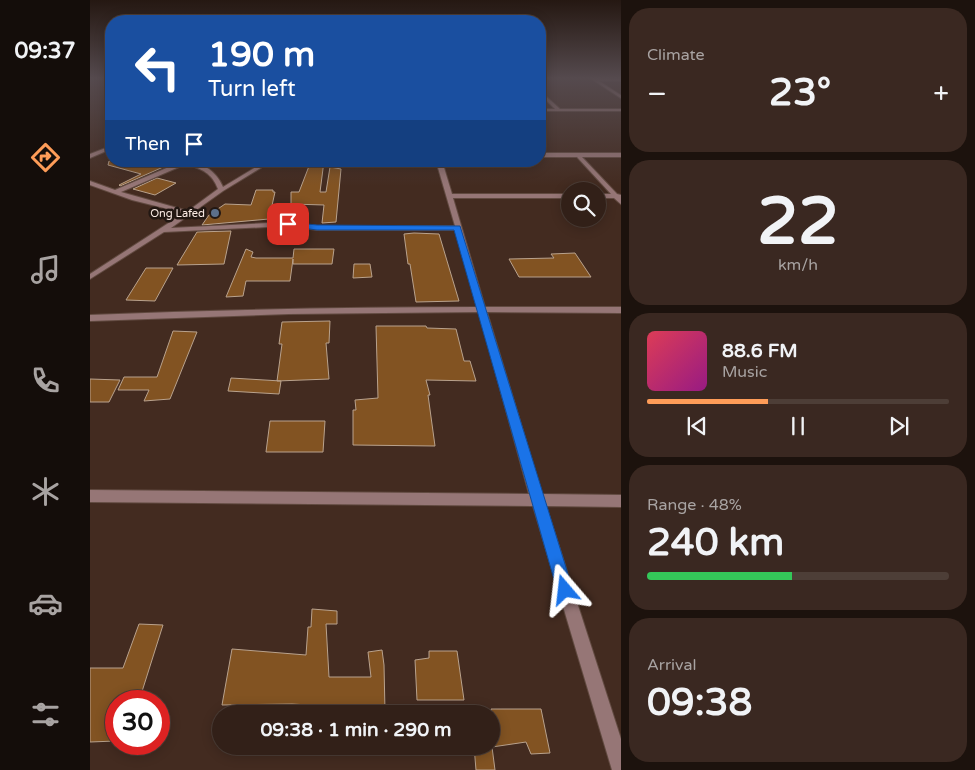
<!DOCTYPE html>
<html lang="en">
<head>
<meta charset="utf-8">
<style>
	:root { --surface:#322018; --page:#3a2821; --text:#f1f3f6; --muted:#a8a3a2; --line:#4d3e37; --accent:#fe9c58 }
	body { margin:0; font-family:"Varela Round",sans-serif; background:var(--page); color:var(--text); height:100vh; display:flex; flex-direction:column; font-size:19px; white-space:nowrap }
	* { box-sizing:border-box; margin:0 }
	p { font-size:16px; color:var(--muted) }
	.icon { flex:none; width:28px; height:28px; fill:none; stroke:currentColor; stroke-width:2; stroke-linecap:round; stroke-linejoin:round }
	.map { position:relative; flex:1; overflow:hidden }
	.drawer { display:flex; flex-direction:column; gap:8px; padding:8px; background:#1c120d; width:354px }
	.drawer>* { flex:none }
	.banner { position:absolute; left:15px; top:15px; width:441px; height:152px; border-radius:20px; box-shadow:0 2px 12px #0003,0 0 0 1px var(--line); background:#1a4fa0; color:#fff; overflow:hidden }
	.controls { position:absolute; left:471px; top:182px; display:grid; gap:10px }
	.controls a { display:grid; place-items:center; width:45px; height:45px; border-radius:50%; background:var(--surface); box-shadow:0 2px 12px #0003,0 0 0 1px var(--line); font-size:25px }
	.speed { position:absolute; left:15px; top:690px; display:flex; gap:10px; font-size:25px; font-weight:700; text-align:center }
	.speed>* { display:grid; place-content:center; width:65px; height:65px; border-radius:50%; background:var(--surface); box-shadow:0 2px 12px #0003,0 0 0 1px var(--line); line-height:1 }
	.speed .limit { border:8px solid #d22; background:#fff; color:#111 }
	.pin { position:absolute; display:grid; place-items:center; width:42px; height:42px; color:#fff; margin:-21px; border-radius:10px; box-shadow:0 2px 8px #0006 }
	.me { position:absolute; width:55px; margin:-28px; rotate:343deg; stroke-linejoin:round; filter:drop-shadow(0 0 4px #0008) }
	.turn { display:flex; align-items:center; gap:18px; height:105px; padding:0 20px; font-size:22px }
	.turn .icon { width:65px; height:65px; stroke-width:2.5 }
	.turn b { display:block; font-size:35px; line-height:42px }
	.then { display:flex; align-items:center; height:48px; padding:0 20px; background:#0003; gap:10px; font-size:19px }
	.big { font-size:38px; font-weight:800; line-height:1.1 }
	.drawer .card { flex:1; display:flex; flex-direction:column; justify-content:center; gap:8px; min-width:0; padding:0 18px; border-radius:20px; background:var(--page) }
	.drawer .dial { align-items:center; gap:0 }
	.dial b { font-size:65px; line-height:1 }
	.song { display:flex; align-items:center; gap:15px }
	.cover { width:60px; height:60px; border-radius:8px; background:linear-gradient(135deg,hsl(350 70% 55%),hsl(310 70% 35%)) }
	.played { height:5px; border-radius:2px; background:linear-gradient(90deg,var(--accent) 40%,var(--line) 40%) }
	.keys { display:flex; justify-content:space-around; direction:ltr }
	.heat { display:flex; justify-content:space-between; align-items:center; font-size:28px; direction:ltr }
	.charge { height:8px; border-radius:4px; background:linear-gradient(90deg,#34c759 48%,var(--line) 0) }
	.trip { position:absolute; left:122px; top:705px; width:288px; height:50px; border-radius:25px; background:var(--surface); box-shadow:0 2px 12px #0003,0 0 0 1px var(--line); font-weight:800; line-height:50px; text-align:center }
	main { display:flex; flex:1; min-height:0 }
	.menu { display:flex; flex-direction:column; width:90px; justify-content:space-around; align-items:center; background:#140d0a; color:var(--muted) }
	.menu .icon { width:35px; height:35px }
	.menu .current { color:var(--accent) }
	.menu b { font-size:22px; color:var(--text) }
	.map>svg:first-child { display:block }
</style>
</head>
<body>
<main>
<nav class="menu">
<b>09:37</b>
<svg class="icon current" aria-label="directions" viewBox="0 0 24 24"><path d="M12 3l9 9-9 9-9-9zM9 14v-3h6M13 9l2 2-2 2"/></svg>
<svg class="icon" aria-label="music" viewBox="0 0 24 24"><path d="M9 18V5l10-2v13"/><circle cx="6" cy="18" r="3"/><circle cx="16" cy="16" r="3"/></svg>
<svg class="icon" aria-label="phone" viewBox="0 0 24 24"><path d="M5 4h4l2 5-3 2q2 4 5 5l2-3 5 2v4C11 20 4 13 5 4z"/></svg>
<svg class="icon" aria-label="climate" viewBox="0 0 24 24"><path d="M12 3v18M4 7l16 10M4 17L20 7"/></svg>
<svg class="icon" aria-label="car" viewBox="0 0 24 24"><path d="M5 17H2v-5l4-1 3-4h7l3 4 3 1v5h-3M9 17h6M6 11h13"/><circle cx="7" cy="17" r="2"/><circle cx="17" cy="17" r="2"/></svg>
<svg class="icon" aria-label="filters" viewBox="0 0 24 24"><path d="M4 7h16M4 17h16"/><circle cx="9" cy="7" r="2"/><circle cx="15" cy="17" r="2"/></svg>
</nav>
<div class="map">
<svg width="532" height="770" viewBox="0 0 532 770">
	<rect width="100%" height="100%" fill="#432b20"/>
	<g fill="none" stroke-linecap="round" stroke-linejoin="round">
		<path stroke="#4286ab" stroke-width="2.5" d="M450,127H455"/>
	</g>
	<path fill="#825322" stroke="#b9a28d" d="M19,161H87L30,186L29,185L51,174L18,165Z
		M221,161H234L230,192H236L240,167L251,169L246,222L232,223L234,205L201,204V192H209Z
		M67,178L86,183L65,195L43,189Z
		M166,190H183V192H185L179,219L112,225L119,215L135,204L161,205Z
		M141,231L134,264L87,265L107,232Z
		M324,233L349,234L369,301L326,302L320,264H318L314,234Z
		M156,249L163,252L161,257L166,258H203L204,249H244L242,264H203V259L200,281H156L153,296L136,297Z
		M485,253L501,277H429L419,259L464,258L461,254Z
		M264,264H280L282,277L263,278Z
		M56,268H83L65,301L36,300Z
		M240,321L239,343H236L239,379L187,381L192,344H189L192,322Z
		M286,326H336L337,328L366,329L374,361H380L386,381L336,380L340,395H338L345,446L263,445V410H266L265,400L288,398Z
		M83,331L107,332L80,399L54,401L59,390H28L34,377H67Z
		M141,378L191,381L189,394L138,391Z
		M0,379L30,380L19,402H0Z
		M180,421H235L233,452H176Z
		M222,609L247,611V624H236L239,677H281L278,652L292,650L294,665L295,712H286L285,709L202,704L132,705L142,649L216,655L218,627H221Z
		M49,624L73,625L49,701H26V741L0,742V668H33Z
		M339,651H367L374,700H327L325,660L339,658Z
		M401,709H451L460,753L441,754L436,742L402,747L405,770H386L384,746H401Z"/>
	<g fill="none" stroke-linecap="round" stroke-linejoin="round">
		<defs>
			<path id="street" d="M500,78L532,79V81H509L532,96V99Z
				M450,91L470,109H532V111H450V109H465L450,94Z
				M21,146V149L0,158V154Z
				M450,153H532V157H492L527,194L531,195L532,205L524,198H508V194H521L487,157H450Z
				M93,161C110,161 126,170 133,187L176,161H182L133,191L81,228L198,222L227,226H365L346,161H352L362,194H480V198H363L395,307H532V313L397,312L452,494L532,495V507L456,506L532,742V770H522L443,506L0,502V490L439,494L389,312L199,314L0,321V315C129,310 258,307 387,307L366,230H227L198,226L74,232L0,279V274L94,213L42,200L0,185V181L25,190ZM96,164C112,169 122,173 128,189L98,211L31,192Z"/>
		</defs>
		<use href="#street" stroke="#614a40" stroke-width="2"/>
		<use href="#street" fill="#967676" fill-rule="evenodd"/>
	</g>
	<linearGradient id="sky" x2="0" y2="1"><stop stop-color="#251812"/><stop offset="0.42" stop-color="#554a4e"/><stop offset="1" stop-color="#554a4e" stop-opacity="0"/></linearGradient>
	<rect width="532" height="186" fill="url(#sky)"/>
	<path fill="#1a73e8" stroke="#114b97" d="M198,222L227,225L370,226L483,590L481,595L475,598L469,595L467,590L364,230H227L196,226V223Z"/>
	<circle fill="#5c6f8a" stroke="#221712" stroke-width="2" cx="125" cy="213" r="5"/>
	<g text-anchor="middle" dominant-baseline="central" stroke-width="5" stroke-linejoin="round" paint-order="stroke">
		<g font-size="11" fill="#fcece5" stroke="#221712" text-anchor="end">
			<text x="115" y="213">Ong Lafed</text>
		</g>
	</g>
</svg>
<div class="controls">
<a><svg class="icon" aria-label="search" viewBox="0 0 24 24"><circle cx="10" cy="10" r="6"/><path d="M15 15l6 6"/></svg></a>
</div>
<div class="speed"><div class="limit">30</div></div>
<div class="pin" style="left:198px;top:224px;background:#d93025"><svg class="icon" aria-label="arrive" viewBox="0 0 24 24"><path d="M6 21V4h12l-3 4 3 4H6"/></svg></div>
<svg class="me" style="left:475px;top:590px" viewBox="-20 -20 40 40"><path d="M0-17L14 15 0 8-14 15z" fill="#1a73e8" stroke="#fff" stroke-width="4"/></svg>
<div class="trip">09:38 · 1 min · 290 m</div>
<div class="banner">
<div class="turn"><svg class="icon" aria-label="left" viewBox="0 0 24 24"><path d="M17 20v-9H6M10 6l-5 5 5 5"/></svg><div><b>190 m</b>Turn left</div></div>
<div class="then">Then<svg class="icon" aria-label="arrive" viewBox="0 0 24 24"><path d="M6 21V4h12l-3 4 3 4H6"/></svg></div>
</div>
</div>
<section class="drawer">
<div class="card"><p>Climate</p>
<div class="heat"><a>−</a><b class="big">23°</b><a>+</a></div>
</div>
<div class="card dial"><b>22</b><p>km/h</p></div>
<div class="card">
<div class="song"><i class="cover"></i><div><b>88.6 FM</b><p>Music</p></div></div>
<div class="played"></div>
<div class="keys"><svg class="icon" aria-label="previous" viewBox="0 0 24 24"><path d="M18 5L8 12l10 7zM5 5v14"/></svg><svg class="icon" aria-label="pause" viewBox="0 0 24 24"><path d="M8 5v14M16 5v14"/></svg><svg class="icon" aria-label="next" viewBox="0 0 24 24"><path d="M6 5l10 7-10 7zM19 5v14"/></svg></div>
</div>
<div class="card"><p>Range · 48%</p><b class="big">240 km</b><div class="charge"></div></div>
<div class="card"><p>Arrival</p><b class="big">09:38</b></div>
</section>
</main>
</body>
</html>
